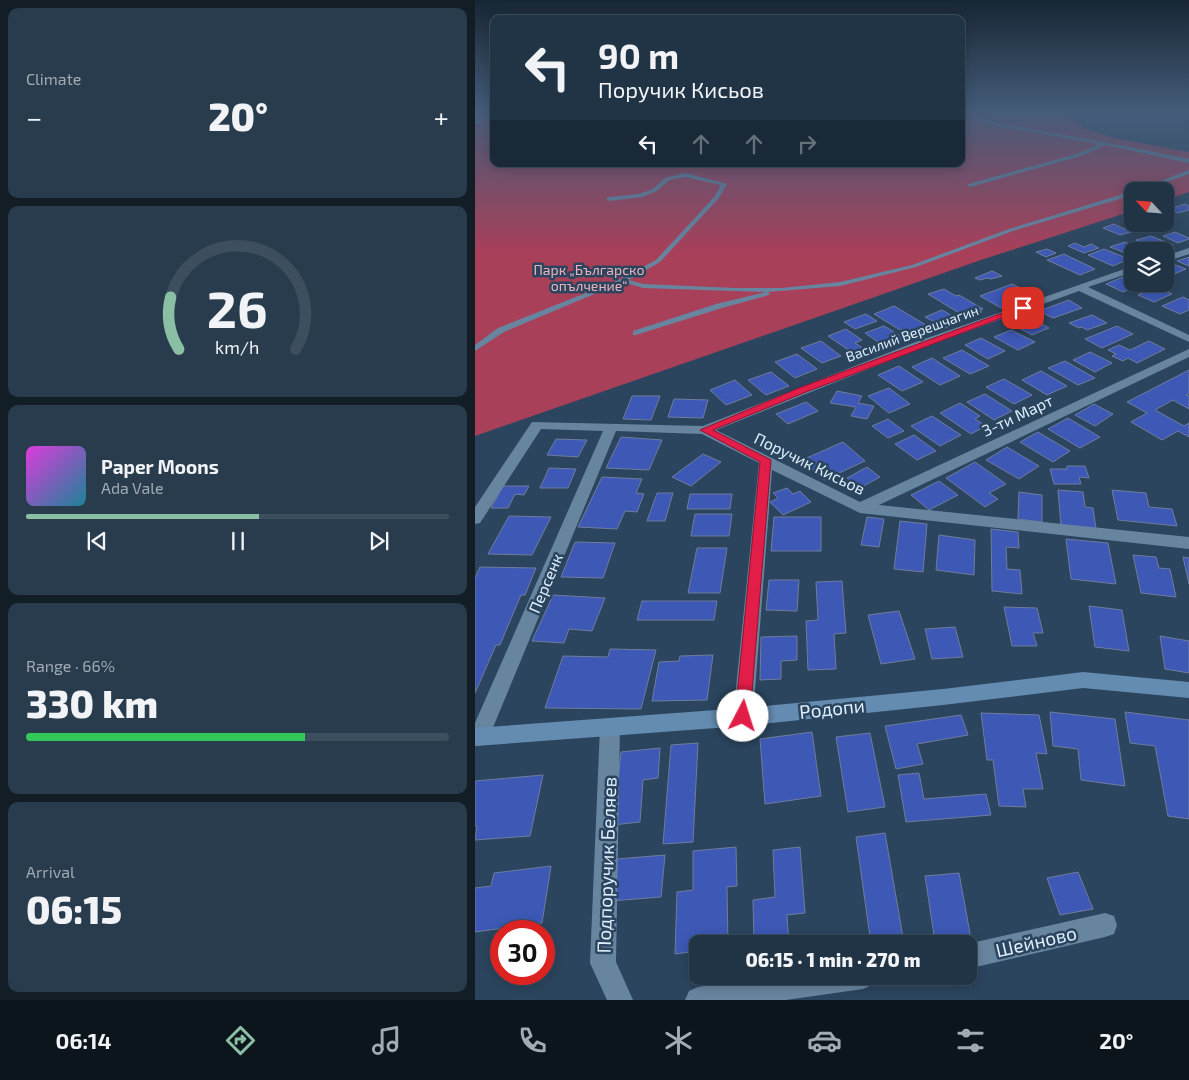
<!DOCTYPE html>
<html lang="en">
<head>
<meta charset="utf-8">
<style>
	:root { --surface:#203446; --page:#283c4d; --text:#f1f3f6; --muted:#a2aab3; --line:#3d4f5f; --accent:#8abfa5 }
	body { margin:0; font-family:"Exo 2",sans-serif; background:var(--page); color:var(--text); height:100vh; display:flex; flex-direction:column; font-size:19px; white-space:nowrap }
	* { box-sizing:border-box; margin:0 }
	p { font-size:16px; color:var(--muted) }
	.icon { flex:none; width:28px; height:28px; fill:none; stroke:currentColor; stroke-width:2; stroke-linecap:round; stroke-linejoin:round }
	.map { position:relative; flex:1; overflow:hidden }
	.drawer { display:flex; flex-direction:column; gap:8px; padding:8px; background:#121d26; width:475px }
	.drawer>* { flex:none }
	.banner { position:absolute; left:15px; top:15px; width:475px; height:152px; border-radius:10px; box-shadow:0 2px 12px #0003,0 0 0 1px var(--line); background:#203446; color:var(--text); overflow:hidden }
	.needle { width:32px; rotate:296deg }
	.controls { position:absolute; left:649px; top:182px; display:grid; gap:10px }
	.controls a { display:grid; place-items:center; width:50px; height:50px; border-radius:10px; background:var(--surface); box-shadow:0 2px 12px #0003,0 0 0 1px var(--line); font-size:25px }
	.speed { position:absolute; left:15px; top:920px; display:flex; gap:10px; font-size:25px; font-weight:700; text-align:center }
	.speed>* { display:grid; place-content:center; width:65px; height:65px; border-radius:50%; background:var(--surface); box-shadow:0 2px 12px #0003,0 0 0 1px var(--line); line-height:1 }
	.speed .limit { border:8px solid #d22; background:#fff; color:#111 }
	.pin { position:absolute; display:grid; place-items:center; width:42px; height:42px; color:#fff; margin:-21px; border-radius:10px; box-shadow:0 2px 8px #0006 }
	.me { position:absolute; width:55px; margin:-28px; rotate:5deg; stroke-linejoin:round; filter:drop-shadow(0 0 4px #0008) }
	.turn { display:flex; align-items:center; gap:18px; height:105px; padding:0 25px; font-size:22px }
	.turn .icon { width:65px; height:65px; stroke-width:2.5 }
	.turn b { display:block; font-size:35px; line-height:42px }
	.lanes { display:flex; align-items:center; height:48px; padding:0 25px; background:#0003; justify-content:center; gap:25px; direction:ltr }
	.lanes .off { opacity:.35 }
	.big { font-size:38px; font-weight:800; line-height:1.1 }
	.drawer .widget { flex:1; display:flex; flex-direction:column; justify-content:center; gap:8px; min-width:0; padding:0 18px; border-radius:10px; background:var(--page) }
	.drawer .dial { align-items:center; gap:0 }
	.dial svg { height:130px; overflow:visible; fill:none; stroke:var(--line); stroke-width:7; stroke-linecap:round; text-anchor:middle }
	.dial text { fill:var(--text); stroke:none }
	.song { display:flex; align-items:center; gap:15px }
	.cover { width:60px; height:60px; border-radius:8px; background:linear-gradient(135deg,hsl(300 70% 55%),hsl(190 70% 35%)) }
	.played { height:5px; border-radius:2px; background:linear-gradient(90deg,var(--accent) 55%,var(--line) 55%) }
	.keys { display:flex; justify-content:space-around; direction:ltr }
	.heat { display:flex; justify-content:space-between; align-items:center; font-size:28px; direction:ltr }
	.charge { height:8px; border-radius:4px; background:linear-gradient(90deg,#34c759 66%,var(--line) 0) }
	.trip { position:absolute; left:214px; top:935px; width:288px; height:50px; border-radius:10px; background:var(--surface); box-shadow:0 2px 12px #0003,0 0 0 1px var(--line); font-weight:800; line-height:50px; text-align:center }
	.dock { display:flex; height:80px; justify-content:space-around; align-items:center; background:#0d151c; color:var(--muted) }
	.dock .icon { width:35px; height:35px }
	.dock .on { color:var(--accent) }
	.dock b { font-size:22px; color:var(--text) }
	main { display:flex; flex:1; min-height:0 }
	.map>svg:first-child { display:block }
</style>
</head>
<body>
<main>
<section class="drawer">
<div class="widget"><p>Climate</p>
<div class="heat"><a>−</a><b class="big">20°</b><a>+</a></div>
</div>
<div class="widget dial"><svg viewBox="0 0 100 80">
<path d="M14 69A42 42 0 1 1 86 69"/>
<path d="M14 69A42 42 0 0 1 9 37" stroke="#8abfa5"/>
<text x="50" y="56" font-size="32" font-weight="700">26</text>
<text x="50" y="72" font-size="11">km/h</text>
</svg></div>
<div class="widget">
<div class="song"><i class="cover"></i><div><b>Paper Moons</b><p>Ada Vale</p></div></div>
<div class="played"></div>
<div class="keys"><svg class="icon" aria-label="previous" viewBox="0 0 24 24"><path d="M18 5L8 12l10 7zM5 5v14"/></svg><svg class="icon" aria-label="pause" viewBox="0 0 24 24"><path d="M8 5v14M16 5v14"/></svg><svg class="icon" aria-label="next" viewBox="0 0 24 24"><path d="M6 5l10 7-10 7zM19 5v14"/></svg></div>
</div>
<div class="widget"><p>Range · 66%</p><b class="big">330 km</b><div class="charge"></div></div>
<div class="widget"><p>Arrival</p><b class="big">06:15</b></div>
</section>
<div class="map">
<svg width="714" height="1000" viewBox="0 0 714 1000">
	<rect width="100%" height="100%" fill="#2b455e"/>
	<path fill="#a8405a" d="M0,112H19V164H486V112H587L609,128L639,138L714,152V192L690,200V191H658L657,211L506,260L0,436Z"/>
	<path fill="#3d59b5" stroke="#6f7c9d" d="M710,204L714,206V210L703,213L694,209Z
		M658,222V224H668L676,227L667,230L653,224Z
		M639,224L656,232L645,235L628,228Z
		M700,232L714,238V239L703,243L688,236Z
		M676,236L698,245L683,250L661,240Z
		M650,242L674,251H658V256L635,247Z
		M600,243L609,247L616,244L624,248L609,253L593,246Z
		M572,249L581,253L571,257L561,252Z
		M629,249L654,259L638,266L613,255Z
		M589,254L620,269L605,275L572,260Z
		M714,257V266L702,261Z
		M695,263L711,269L692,277L690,276V265Z
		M517,271L527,276L516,279L512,278L505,280L500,278Z
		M648,277L658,282V284L665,285L648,292L631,284Z
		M537,284L559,295L526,308L505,296Z
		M681,287L697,294L679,302L663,295Z
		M469,289L481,296L484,295L508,309L504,310L507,312L489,316L453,294Z
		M708,297L714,300V310L705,314L687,306Z
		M594,300L607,308L578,318L564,311Z
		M419,306L456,328L435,336L399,314Z
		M467,310L488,322L471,328L450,317Z
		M391,314L402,321L380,329L369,322Z
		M617,315L632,323L612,330L607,327L604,328L594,323Z
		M552,316L574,328L557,335L535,323Z
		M409,326L429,338L409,346L390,333Z
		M642,326L658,334L627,348L610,339Z
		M371,329L387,340L380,343L397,354L385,358L353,336Z
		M536,330L560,342L543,350L519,337Z
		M506,338L530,351L513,359L490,345Z
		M346,341L366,356L347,363L326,348Z
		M674,341L690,349L662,363L653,358L648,361L637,356L641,354L633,350L644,345L655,350Z
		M487,350L514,366L495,374L468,358Z
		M615,352L637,363L620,372L598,360Z
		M322,354L342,369L320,378L300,362Z
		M457,358L485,376L465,385L437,367Z
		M590,361L620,378L603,385L573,368Z
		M424,366L448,382L427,391L403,375Z
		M714,370V393L711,395L714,396V409L698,400L680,410L709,426L714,423V437L703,431L687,440L656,422L672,413L652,402Z
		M566,371L592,386L572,395L547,380Z
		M296,372L314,386L291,395L273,380Z
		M529,379L557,395L539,404L511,387Z
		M260,380L277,395L251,405L235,390Z
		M414,388L435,404L414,413L393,396Z
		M362,391L387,396L383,403L399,406L392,419L376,416L381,407L355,403Z
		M510,394L537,411L519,420L492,402Z
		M157,396H185L176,420L148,419Z
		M199,399L233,400L228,418L193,417Z
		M331,402L343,411L313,424L301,414Z
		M485,403L505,416L500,419L511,426L496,434L465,413Z
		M619,404L638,414L620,426L600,415Z
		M457,416L486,435L465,446L436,426Z
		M593,418L625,437L605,448L573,429Z
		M413,419L429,431L413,438L397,426Z
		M563,432L595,451L578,462L545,442Z
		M439,435L461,451L442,460L420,444Z
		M146,437L187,440L174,470L131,468Z
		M81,439L112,440L103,457L72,455Z
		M368,442L390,461L349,480L327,460Z
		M532,447L564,466L544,479L511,460Z
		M228,454L246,462L216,486L197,477Z
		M500,462L531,484L514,493L523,499L510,507L471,478Z
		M592,466H610L614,478L604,477L606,484H579L575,469H592Z
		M392,467L405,477L385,488L372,478Z
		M74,468L101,469L93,488H65Z
		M127,477L167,479L161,493L169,494L162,512L150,511L142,529L103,527Z
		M464,481L483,495L454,510L436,495Z
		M28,486H54L49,495L40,494L33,508H16Z
		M312,488L318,494L325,491L336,502L308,515L295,502L303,498L298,493Z
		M583,490L608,492L610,507L618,508L621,529L586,526Z
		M637,490L671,493L674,507L697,509L702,526L643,520Z
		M544,492L567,495V522L543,519Z
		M182,493H198L190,521H172Z
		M215,494H257L255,509H212Z
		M220,514H257L254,536H216Z
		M34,516L76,517L57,555L13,554Z
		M299,517H346V551H296Z
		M392,517L409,519L404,547L386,545Z
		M425,521L452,524L448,572L419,569Z
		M516,529L543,532L544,548L531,547L532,569L545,570L547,594L517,591Z
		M464,535L500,540L499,575L461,570Z
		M591,539L633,543L641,584L596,579Z
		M100,542L140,543L128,578L86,577Z
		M222,548H252L245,593H213Z
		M658,555L681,557L684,568L695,569L701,597L666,593Z
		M708,557L714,558V584Z
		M5,567L61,568L50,595H46L25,645H21L0,693V578Z
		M294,580H324L322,611L291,610Z
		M367,581L371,633L359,634L361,669L333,670L331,621L343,620L341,582Z
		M78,595L130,598L117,631L94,629L89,643L57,641Z
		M167,601H242L239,620H162Z
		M614,606L647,610L654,651L620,647Z
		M529,607L562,608L568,633H558L562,646H537Z
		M424,611L440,659L406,664L393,615Z
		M480,627L488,657L457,659L450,629Z
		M322,636V660L306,661V679L285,680L286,637Z
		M685,636L714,641V673L690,669Z
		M135,649L181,650L166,709L70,708L88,656L133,657Z
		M238,655L232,700L177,701L184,662L204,661L205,656Z
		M575,712L640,719L650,786L606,780L603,749L578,746Z
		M650,712L714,720V819L693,816L680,746L655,743Z
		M506,713L564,715L572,754L561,753L568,789H548L551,807L524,806L518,760H512Z
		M486,715L493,735L442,744L448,764L421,769L410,726Z
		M337,732L346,796L290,804L285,739Z
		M395,733L410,807L373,812L361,737Z
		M223,743L218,842L188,844L196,745Z
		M185,748L183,778L168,780L165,822L138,825L146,752Z
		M444,773L449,799L511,794L516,815L431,822L423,775Z
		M68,775L55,836L0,840L2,826H0V781Z
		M410,833L429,943L396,944L381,837Z
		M261,847L262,886L252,887L253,944H222V951L200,954L202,892L218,890V851Z
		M325,847L330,913L312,915L314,944H279L278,900L300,897L298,850Z
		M190,855L186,897L136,901L142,859Z
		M76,866L67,923L0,932V888L16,886L19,873Z
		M603,872L618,909L585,915L572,878Z
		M484,873L496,939L460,942L450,876Z"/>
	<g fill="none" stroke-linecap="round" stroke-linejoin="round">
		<path fill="#6885a0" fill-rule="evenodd" d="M15,112H19V113L0,125V122Z
			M490,112C502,112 513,122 526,124C589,135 651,146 714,159V163L630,145L609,155L495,187L493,186V184L605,153L624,144L518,125Z
			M714,170V174L667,191H660Z
			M210,173L252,184L244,198L185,262L154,280L168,284L260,288H307L365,282L437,265L534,229L658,191V195L538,231L441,267L365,286L293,292L295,294L294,295L247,308L161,335H158V331L241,304L291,292L168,288L148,282L29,332L0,351V345L23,328L146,279L181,260L240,196L246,185L210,177L194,180L182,191L167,197L134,201L131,199L134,197L164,194L178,189L190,178Z"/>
		<path fill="#6885a0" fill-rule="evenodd" d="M714,248V254L690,262V256Z
			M658,266V272L613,287L714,335V342L604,291L446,348L241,430L385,502L714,349V357L404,505L714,537V549L385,513L297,470L278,717L275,723L268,726L261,723L258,717L284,463L227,434L141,431L14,737L11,743L4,746L0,744V723L128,431L66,429L5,523L0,524V507L57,422L228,426L438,343Z
			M135,718L142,721L145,727L141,962L158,1000H132L115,963L125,727L128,721Z
			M630,913L639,916L642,925L639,934L630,937L492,969V944Z
			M298,976H401L397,985L388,989L311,1000H210L214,991L223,987Z"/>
		<path fill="#648cb1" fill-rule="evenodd" d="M608,672L714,682V698L608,688L468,705L268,726L0,746V728L268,708L468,689Z"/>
	</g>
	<linearGradient id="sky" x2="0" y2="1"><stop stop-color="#182634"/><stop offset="0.44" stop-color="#445c79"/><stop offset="1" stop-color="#445c79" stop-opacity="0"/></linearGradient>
	<rect width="714" height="252" fill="url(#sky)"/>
	<path fill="#e11d48" stroke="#92132f" d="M546,306L553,308L331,392L238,430L296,460L275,716L273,721L268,723L262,721L260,716L285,462L225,430L324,388Z"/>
	<g text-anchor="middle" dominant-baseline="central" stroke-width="5" stroke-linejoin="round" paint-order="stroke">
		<g font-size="14" fill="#eeb1bb" stroke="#2b455e">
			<text x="114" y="269">Парк „Българско<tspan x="114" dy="16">опълчение“</tspan></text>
		</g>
		<g font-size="14" fill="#deeefd" stroke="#2b455e">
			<text transform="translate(437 333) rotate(-20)">Василий Верешчагин</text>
		</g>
		<g font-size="16" fill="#deeefd" stroke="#2b455e">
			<text transform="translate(542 415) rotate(-25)">3-ти Март</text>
			<text transform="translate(335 463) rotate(26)">Поручик Кисьов</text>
			<text transform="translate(70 583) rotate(-67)">Персенк</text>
		</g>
		<g font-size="19" fill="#deeefd" stroke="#2b455e">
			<text transform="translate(357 708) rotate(-6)">Родопи</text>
			<text transform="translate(131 865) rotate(-88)">Подпоручик Беляев</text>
			<text transform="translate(561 941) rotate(-13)">Шейново</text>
		</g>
	</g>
</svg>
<div class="controls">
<a><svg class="needle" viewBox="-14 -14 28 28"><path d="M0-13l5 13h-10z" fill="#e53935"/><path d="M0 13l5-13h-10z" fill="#a2aab3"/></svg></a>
<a><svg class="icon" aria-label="layers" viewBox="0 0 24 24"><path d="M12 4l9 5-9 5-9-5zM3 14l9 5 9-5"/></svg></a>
</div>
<div class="speed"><div class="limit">30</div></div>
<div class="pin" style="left:548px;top:308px;background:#d93025"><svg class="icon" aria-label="arrive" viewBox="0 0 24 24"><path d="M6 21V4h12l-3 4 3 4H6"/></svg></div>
<svg class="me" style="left:268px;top:716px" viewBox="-20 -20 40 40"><circle r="19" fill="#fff"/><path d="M0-13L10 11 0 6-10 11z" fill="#e11d48"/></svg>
<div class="trip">06:15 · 1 min · 270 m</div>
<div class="banner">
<div class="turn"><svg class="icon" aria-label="left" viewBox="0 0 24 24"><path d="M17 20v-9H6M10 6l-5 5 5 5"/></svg><div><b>90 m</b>Поручик Кисьов</div></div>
<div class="lanes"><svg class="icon" aria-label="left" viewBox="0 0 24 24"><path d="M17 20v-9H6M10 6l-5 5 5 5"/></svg><svg class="icon off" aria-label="ahead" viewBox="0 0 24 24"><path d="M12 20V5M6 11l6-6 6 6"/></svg><svg class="icon off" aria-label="ahead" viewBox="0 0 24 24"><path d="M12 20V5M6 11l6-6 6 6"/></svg><svg class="icon off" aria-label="right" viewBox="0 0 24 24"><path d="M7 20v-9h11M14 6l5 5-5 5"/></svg></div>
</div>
</div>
</main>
<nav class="dock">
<b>06:14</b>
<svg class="icon on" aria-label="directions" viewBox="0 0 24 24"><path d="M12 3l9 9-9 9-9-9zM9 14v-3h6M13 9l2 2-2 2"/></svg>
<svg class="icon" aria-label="music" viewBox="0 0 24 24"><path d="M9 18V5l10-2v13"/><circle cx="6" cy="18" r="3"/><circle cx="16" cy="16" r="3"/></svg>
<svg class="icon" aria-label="phone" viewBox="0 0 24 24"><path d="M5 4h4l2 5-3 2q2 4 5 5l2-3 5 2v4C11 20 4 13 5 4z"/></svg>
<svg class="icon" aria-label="climate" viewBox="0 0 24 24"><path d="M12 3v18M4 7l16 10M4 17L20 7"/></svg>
<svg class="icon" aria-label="car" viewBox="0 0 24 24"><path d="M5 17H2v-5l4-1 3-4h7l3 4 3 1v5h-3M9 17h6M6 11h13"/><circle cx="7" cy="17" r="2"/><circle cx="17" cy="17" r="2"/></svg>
<svg class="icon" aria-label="filters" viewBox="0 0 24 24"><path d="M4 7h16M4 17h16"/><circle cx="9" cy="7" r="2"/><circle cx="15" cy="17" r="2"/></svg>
<b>20°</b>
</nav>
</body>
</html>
